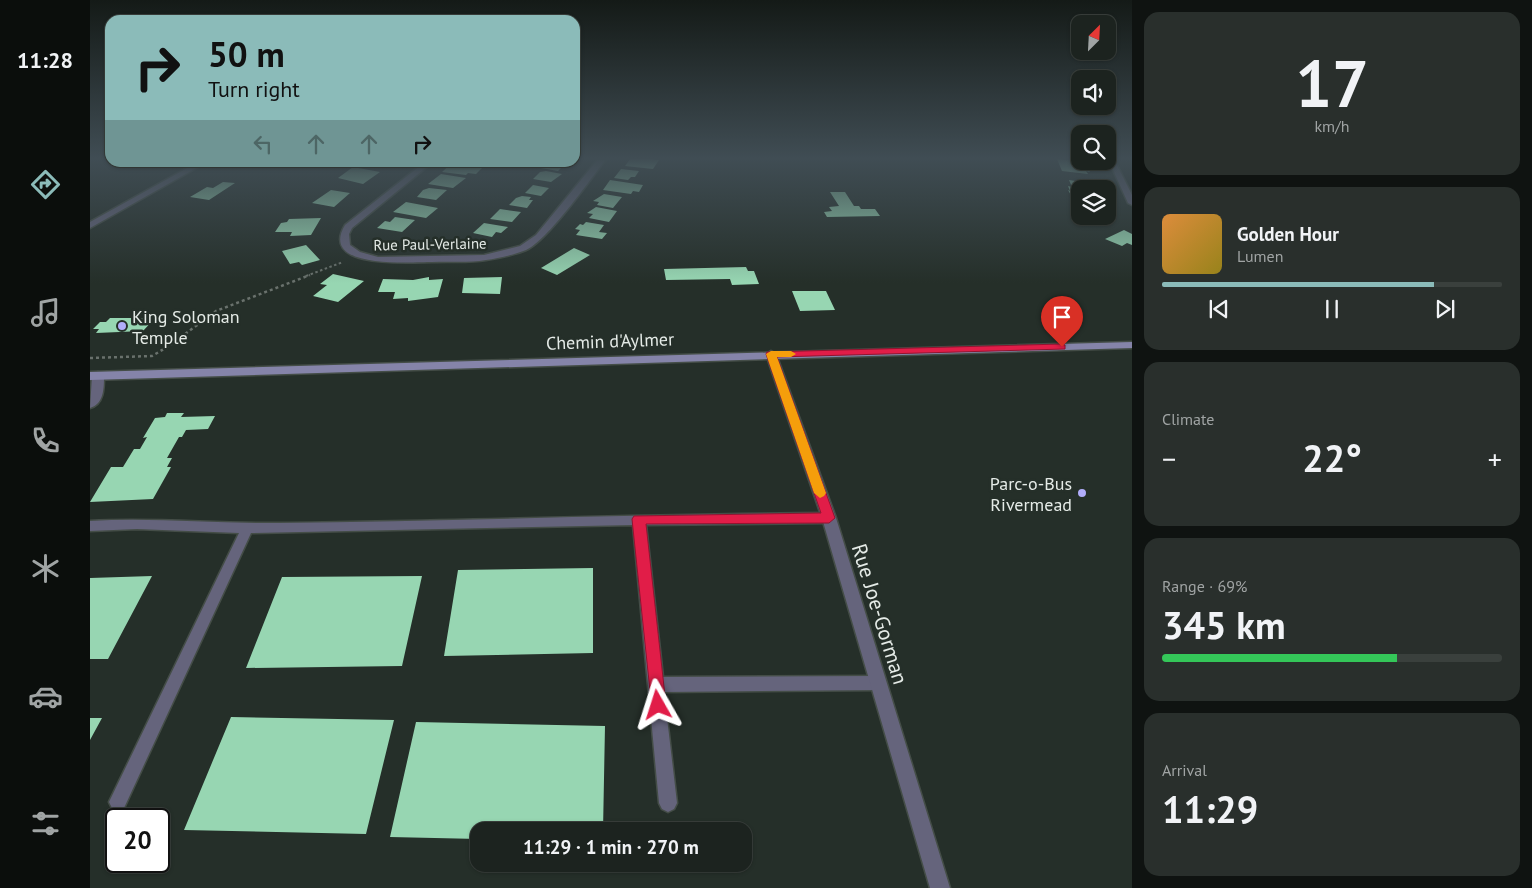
<!DOCTYPE html>
<html lang="en">
<head>
<meta charset="utf-8">
<style>
	:root { --surface:#1c231f; --page:#292f2c; --text:#f1f3f6; --muted:#a0a4a4; --line:#3a403d; --accent:#8bbbb9 }
	body { margin:0; font-family:"PT Sans",sans-serif; background:var(--page); color:var(--text); height:100vh; display:flex; flex-direction:column; font-size:19px; white-space:nowrap }
	* { box-sizing:border-box; margin:0 }
	p { font-size:16px; color:var(--muted) }
	.icon { flex:none; width:28px; height:28px; fill:none; stroke:currentColor; stroke-width:2; stroke-linecap:round; stroke-linejoin:round }
	.map { position:relative; flex:1; overflow:hidden }
	.details { display:flex; flex-direction:column; gap:12px; padding:12px; background:#0f1311; width:400px }
	.details>* { flex:none }
	.top-card { position:absolute; left:15px; top:15px; width:475px; height:152px; border-radius:15px; box-shadow:0 1px 4px #0004,0 0 0 1px var(--line); background:#8bbbb9; color:#111; overflow:hidden }
	.needle { width:32px; rotate:24deg }
	.fabs { position:absolute; left:981px; top:15px; display:grid; gap:10px }
	.fabs a { display:grid; place-items:center; width:45px; height:45px; border-radius:10px; background:var(--surface); box-shadow:0 1px 4px #0004,0 0 0 1px var(--line); font-size:25px }
	.speed { position:absolute; left:15px; top:808px; display:flex; gap:10px; font-size:25px; font-weight:700; text-align:center }
	.speed>* { display:grid; place-content:center; width:65px; height:65px; border-radius:50%; background:var(--surface); box-shadow:0 1px 4px #0004,0 0 0 1px var(--line); line-height:1 }
	.speed .limit { border:2px solid #111; border-radius:8px; background:#fff; color:#111 }
	.pin { position:absolute; display:grid; place-items:center; width:42px; height:42px; color:#fff; margin:-51px -21px; border-radius:50% 50% 50% 0; rotate:-45deg; box-shadow:0 0 5px #0007 }
	.pin .icon { rotate:45deg }
	.me { position:absolute; width:55px; margin:-28px; rotate:354deg; stroke-linejoin:round; filter:drop-shadow(0 0 4px #0008) }
	.turn { display:flex; align-items:center; gap:18px; height:105px; padding:0 20px; font-size:22px }
	.turn .icon { width:65px; height:65px; stroke-width:2.5 }
	.turn b { display:block; font-size:35px; line-height:42px }
	.lanes { display:flex; align-items:center; height:48px; padding:0 20px; background:#0003; justify-content:center; gap:25px; direction:ltr }
	.lanes .off { opacity:.35 }
	.big { font-size:38px; font-weight:800; line-height:1.1 }
	.details .card { flex:1; display:flex; flex-direction:column; justify-content:center; gap:8px; min-width:0; padding:0 18px; border-radius:15px; background:var(--page) }
	.details .dial { align-items:center; gap:0 }
	.dial b { font-size:65px; line-height:1 }
	.song { display:flex; align-items:center; gap:15px }
	.cover { width:60px; height:60px; border-radius:8px; background:linear-gradient(135deg,hsl(30 70% 55%),hsl(50 70% 35%)) }
	.played { height:5px; border-radius:2px; background:linear-gradient(90deg,var(--accent) 80%,var(--line) 80%) }
	.keys { display:flex; justify-content:space-around; direction:ltr }
	.heat { display:flex; justify-content:space-between; align-items:center; font-size:28px; direction:ltr }
	.charge { height:8px; border-radius:4px; background:linear-gradient(90deg,#34c759 69%,var(--line) 0) }
	.trip { position:absolute; left:380px; top:822px; width:282px; height:50px; border-radius:15px; background:var(--surface); box-shadow:0 1px 4px #0004,0 0 0 1px var(--line); font-weight:800; line-height:50px; text-align:center }
	main { display:flex; flex:1; min-height:0 }
	.menu { display:flex; flex-direction:column; width:90px; justify-content:space-around; align-items:center; background:#0b0e0c; color:var(--muted) }
	.menu .icon { width:35px; height:35px }
	.menu .current { color:var(--accent) }
	.menu b { font-size:22px; color:var(--text) }
	.map>svg:first-child { display:block }
</style>
</head>
<body>
<main>
<nav class="menu">
<b>11:28</b>
<svg class="icon current" aria-label="directions" viewBox="0 0 24 24"><path d="M12 3l9 9-9 9-9-9zM9 14v-3h6M13 9l2 2-2 2"/></svg>
<svg class="icon" aria-label="music" viewBox="0 0 24 24"><path d="M9 18V5l10-2v13"/><circle cx="6" cy="18" r="3"/><circle cx="16" cy="16" r="3"/></svg>
<svg class="icon" aria-label="phone" viewBox="0 0 24 24"><path d="M5 4h4l2 5-3 2q2 4 5 5l2-3 5 2v4C11 20 4 13 5 4z"/></svg>
<svg class="icon" aria-label="climate" viewBox="0 0 24 24"><path d="M12 3v18M4 7l16 10M4 17L20 7"/></svg>
<svg class="icon" aria-label="car" viewBox="0 0 24 24"><path d="M5 17H2v-5l4-1 3-4h7l3 4 3 1v5h-3M9 17h6M6 11h13"/><circle cx="7" cy="17" r="2"/><circle cx="17" cy="17" r="2"/></svg>
<svg class="icon" aria-label="filters" viewBox="0 0 24 24"><path d="M4 7h16M4 17h16"/><circle cx="9" cy="7" r="2"/><circle cx="15" cy="17" r="2"/></svg>
</nav>
<div class="map">
<svg width="1042" height="888" viewBox="0 0 1042 888">
	<rect width="100%" height="100%" fill="#252f29"/>
	<path fill="#97d6b2" d="M540,159H562L569,160L563,169L535,166Z
		M967,159L991,161L1000,172L996,171L998,174L972,171Z
		M363,162L381,164L394,166L386,174L378,173L376,175L352,172Z
		M457,162H481L476,168H471L468,171L451,168Z
		M263,167L290,172L273,184L248,178Z
		M531,169L549,171L545,177H541L538,180L524,178Z
		M456,171L472,174L461,182L443,179L450,172Z
		M351,174L376,178L363,188L338,184Z
		M520,180L553,185L549,192L543,191L541,194L513,190Z
		M979,180L999,183L1001,189H990V198L982,197L978,190L980,191L978,186L982,187Z
		M133,182L145,183L119,200L100,197L117,187L123,188Z
		M443,185L459,188L451,196L435,193Z
		M339,188L357,190L346,200L327,197L333,190Z
		M241,190L260,193L244,207L222,203Z
		M740,192H755L764,206H769L771,209H785L790,216L737,217L734,212L742,211L739,207L749,206Z
		M514,194L532,197L523,208L507,205L509,202L503,201Z
		M432,196L441,197L439,200H443L437,208L419,205L426,198Z
		M316,202L348,208L336,218L303,212Z
		M506,207L527,211L519,222L499,218L503,214L497,213Z
		M410,209L431,212L422,222L400,219Z
		M992,216H1016L1018,221L991,217Z
		M305,217L325,220L312,232L287,228L295,221L300,222Z
		M231,218L221,235L200,236L202,232H185L191,223L197,222L199,219Z
		M496,222L514,225L509,232L517,233L512,239L486,235L490,230L485,229L490,224L493,225Z
		M394,223L418,227L411,233L406,232L402,237L383,233Z
		M1034,230L1042,234V245L1037,243L1032,246L1015,239Z
		M216,245L230,260L212,265L209,262L200,264L192,251Z
		M484,248L500,255L467,275L451,268Z
		M656,267L658,271H664L669,284L642,285L640,279L576,280L574,269Z
		M243,274L274,281L248,302L223,296L237,285L230,284Z
		M339,277V280L353,279L348,297L318,301V298L303,299L305,292H288L293,279L323,280Z
		M412,277L410,294L372,293L374,278Z
		M702,291H736L745,310L710,311Z
		M20,318H65L53,331L6,333L9,329H3L10,322H16Z
		M77,413H94L91,417L125,416L118,429L96,430L92,437H89L77,458H82L77,467H81L63,499L0,502L21,467H33L44,449H50L57,437L53,438L65,418L75,417Z
		M503,568V653L354,656L368,570Z
		M62,576L18,659H0V578Z
		M332,576L312,666L156,668L192,577Z
		M141,717L304,720L276,834L94,830Z
		M0,718H12L0,740Z
		M326,722L515,726L513,831H389V839L300,837Z"/>
	<g fill="none" stroke-linecap="round" stroke-linejoin="round">
		<defs>
			<path id="lane" d="M739,513L743,514L745,518L743,522L739,523L556,525L573,677L788,676L793,678L796,683L793,688L788,690L574,692L587,803L584,809L578,812L572,809L569,803L543,525L161,533L34,808L28,811L22,808L19,802L149,533L47,529L0,531V521C63,517 126,524 189,523C372,521 555,514 739,513Z"/>
			<path id="street" d="M508,159H516C500,180 457,241 436,250C424,255 408,258 396,260C379,263 360,261 342,262C322,262 228,270 255,225L335,162H343L262,228L259,234L260,245L270,252L288,257L394,255L430,246L446,235Z
				M1018,159H1024L1042,195V205L1038,203Z
				M108,162H117L0,228V222Z
				M681,351L686,354L746,518L860,888H840L732,518L676,354Z
				M8,372L14,376C14,388 14,404 0,408L2,376Z"/>
			<path id="secondary" d="M1042,342V348L0,380V372Z"/>
		</defs>
		<use href="#lane" stroke="#444d47" stroke-width="3"/>
		<use href="#street" stroke="#444d47" stroke-width="3"/>
		<use href="#secondary" stroke="#444d47" stroke-width="3"/>
		<path stroke="#69716c" stroke-width="2" stroke-dasharray="2.5 2.5" stroke-linecap="butt" d="M216,276L253,262"/>
		<path stroke="#69716c" stroke-width="2.5" stroke-dasharray="3 3" stroke-linecap="butt" d="M0,358L62,356L79,346L126,311L220,275"/>
		<use href="#lane" fill="#65647c" fill-rule="evenodd"/>
		<use href="#street" fill="#65647c" fill-rule="evenodd"/>
		<use href="#secondary" fill="#8584a9" fill-rule="evenodd"/>
	</g>
	<linearGradient id="sky" x2="0" y2="1"><stop stop-color="#141a17"/><stop offset="0.56" stop-color="#404d54"/><stop offset="1" stop-color="#404d54" stop-opacity="0"/></linearGradient>
	<rect width="1042" height="283" fill="url(#sky)"/>
	<path fill="#e11d48" stroke="#92132f" d="M972,344L975,345V349L687,357L745,518L739,523L556,524L576,705L574,710L568,713L562,710L542,519L544,516L731,513L676,354L677,352Z"/>
	<path fill="#f59e0b" d="M681,351H701L706,354L701,357H687L736,493L734,496L730,498L724,493L676,354Z"/>
	<g fill="#b1adfa" stroke="#252f29" stroke-width="2">
		<circle cx="32" cy="326" r="5"/>
		<circle cx="992" cy="493" r="5"/>
	</g>
	<g text-anchor="middle" dominant-baseline="central" stroke-width="5" stroke-linejoin="round" paint-order="stroke">
		<g font-size="15" fill="#e5ebe7" stroke="#252f29">
			<text transform="translate(340 244) rotate(-1)">Rue Paul-Verlaine</text>
		</g>
		<g font-size="18" fill="#e5ebe7" stroke="#252f29" text-anchor="start">
			<text x="42" y="316">King Soloman<tspan x="42" dy="21">Temple</tspan></text>
			<text x="982" y="483" text-anchor="end">Parc-o-Bus<tspan x="982" dy="21">Rivermead</tspan></text>
		</g>
		<g font-size="18" fill="#e5ebe7" stroke="#252f29">
			<text transform="translate(520 341) rotate(-2)">Chemin d'Aylmer</text>
		</g>
		<g font-size="21" fill="#e5ebe7" stroke="#252f29">
			<text transform="translate(790 614) rotate(73)">Rue Joe-Gorman</text>
		</g>
	</g>
</svg>
<div class="fabs">
<a><svg class="needle" viewBox="-14 -14 28 28"><path d="M0-13l5 13h-10z" fill="#e53935"/><path d="M0 13l5-13h-10z" fill="#a0a4a4"/></svg></a>
<a><svg class="icon" aria-label="sound" viewBox="0 0 24 24"><path d="M4 9h4l5-4v14l-5-4H4zM17 9q2 3 0 6"/></svg></a>
<a><svg class="icon" aria-label="search" viewBox="0 0 24 24"><circle cx="10" cy="10" r="6"/><path d="M15 15l6 6"/></svg></a>
<a><svg class="icon" aria-label="layers" viewBox="0 0 24 24"><path d="M12 4l9 5-9 5-9-5zM3 14l9 5 9-5"/></svg></a>
</div>
<div class="speed"><div class="limit">20</div></div>
<div class="pin" style="left:972px;top:347px;background:#d93025"><svg class="icon" aria-label="arrive" viewBox="0 0 24 24"><path d="M6 21V4h12l-3 4 3 4H6"/></svg></div>
<svg class="me" style="left:568px;top:705px" viewBox="-20 -20 40 40"><path d="M0-17L14 15 0 8-14 15z" fill="#e11d48" stroke="#fff" stroke-width="4"/></svg>
<div class="trip">11:29 · 1 min · 270 m</div>
<div class="top-card">
<div class="turn"><svg class="icon" aria-label="right" viewBox="0 0 24 24"><path d="M7 20v-9h11M14 6l5 5-5 5"/></svg><div><b>50 m</b>Turn right</div></div>
<div class="lanes"><svg class="icon off" aria-label="left" viewBox="0 0 24 24"><path d="M17 20v-9H6M10 6l-5 5 5 5"/></svg><svg class="icon off" aria-label="ahead" viewBox="0 0 24 24"><path d="M12 20V5M6 11l6-6 6 6"/></svg><svg class="icon off" aria-label="ahead" viewBox="0 0 24 24"><path d="M12 20V5M6 11l6-6 6 6"/></svg><svg class="icon" aria-label="right" viewBox="0 0 24 24"><path d="M7 20v-9h11M14 6l5 5-5 5"/></svg></div>
</div>
</div>
<section class="details">
<div class="card dial"><b>17</b><p>km/h</p></div>
<div class="card">
<div class="song"><i class="cover"></i><div><b>Golden Hour</b><p>Lumen</p></div></div>
<div class="played"></div>
<div class="keys"><svg class="icon" aria-label="previous" viewBox="0 0 24 24"><path d="M18 5L8 12l10 7zM5 5v14"/></svg><svg class="icon" aria-label="pause" viewBox="0 0 24 24"><path d="M8 5v14M16 5v14"/></svg><svg class="icon" aria-label="next" viewBox="0 0 24 24"><path d="M6 5l10 7-10 7zM19 5v14"/></svg></div>
</div>
<div class="card"><p>Climate</p>
<div class="heat"><a>−</a><b class="big">22°</b><a>+</a></div>
</div>
<div class="card"><p>Range · 69%</p><b class="big">345 km</b><div class="charge"></div></div>
<div class="card"><p>Arrival</p><b class="big">11:29</b></div>
</section>
</main>
</body>
</html>
